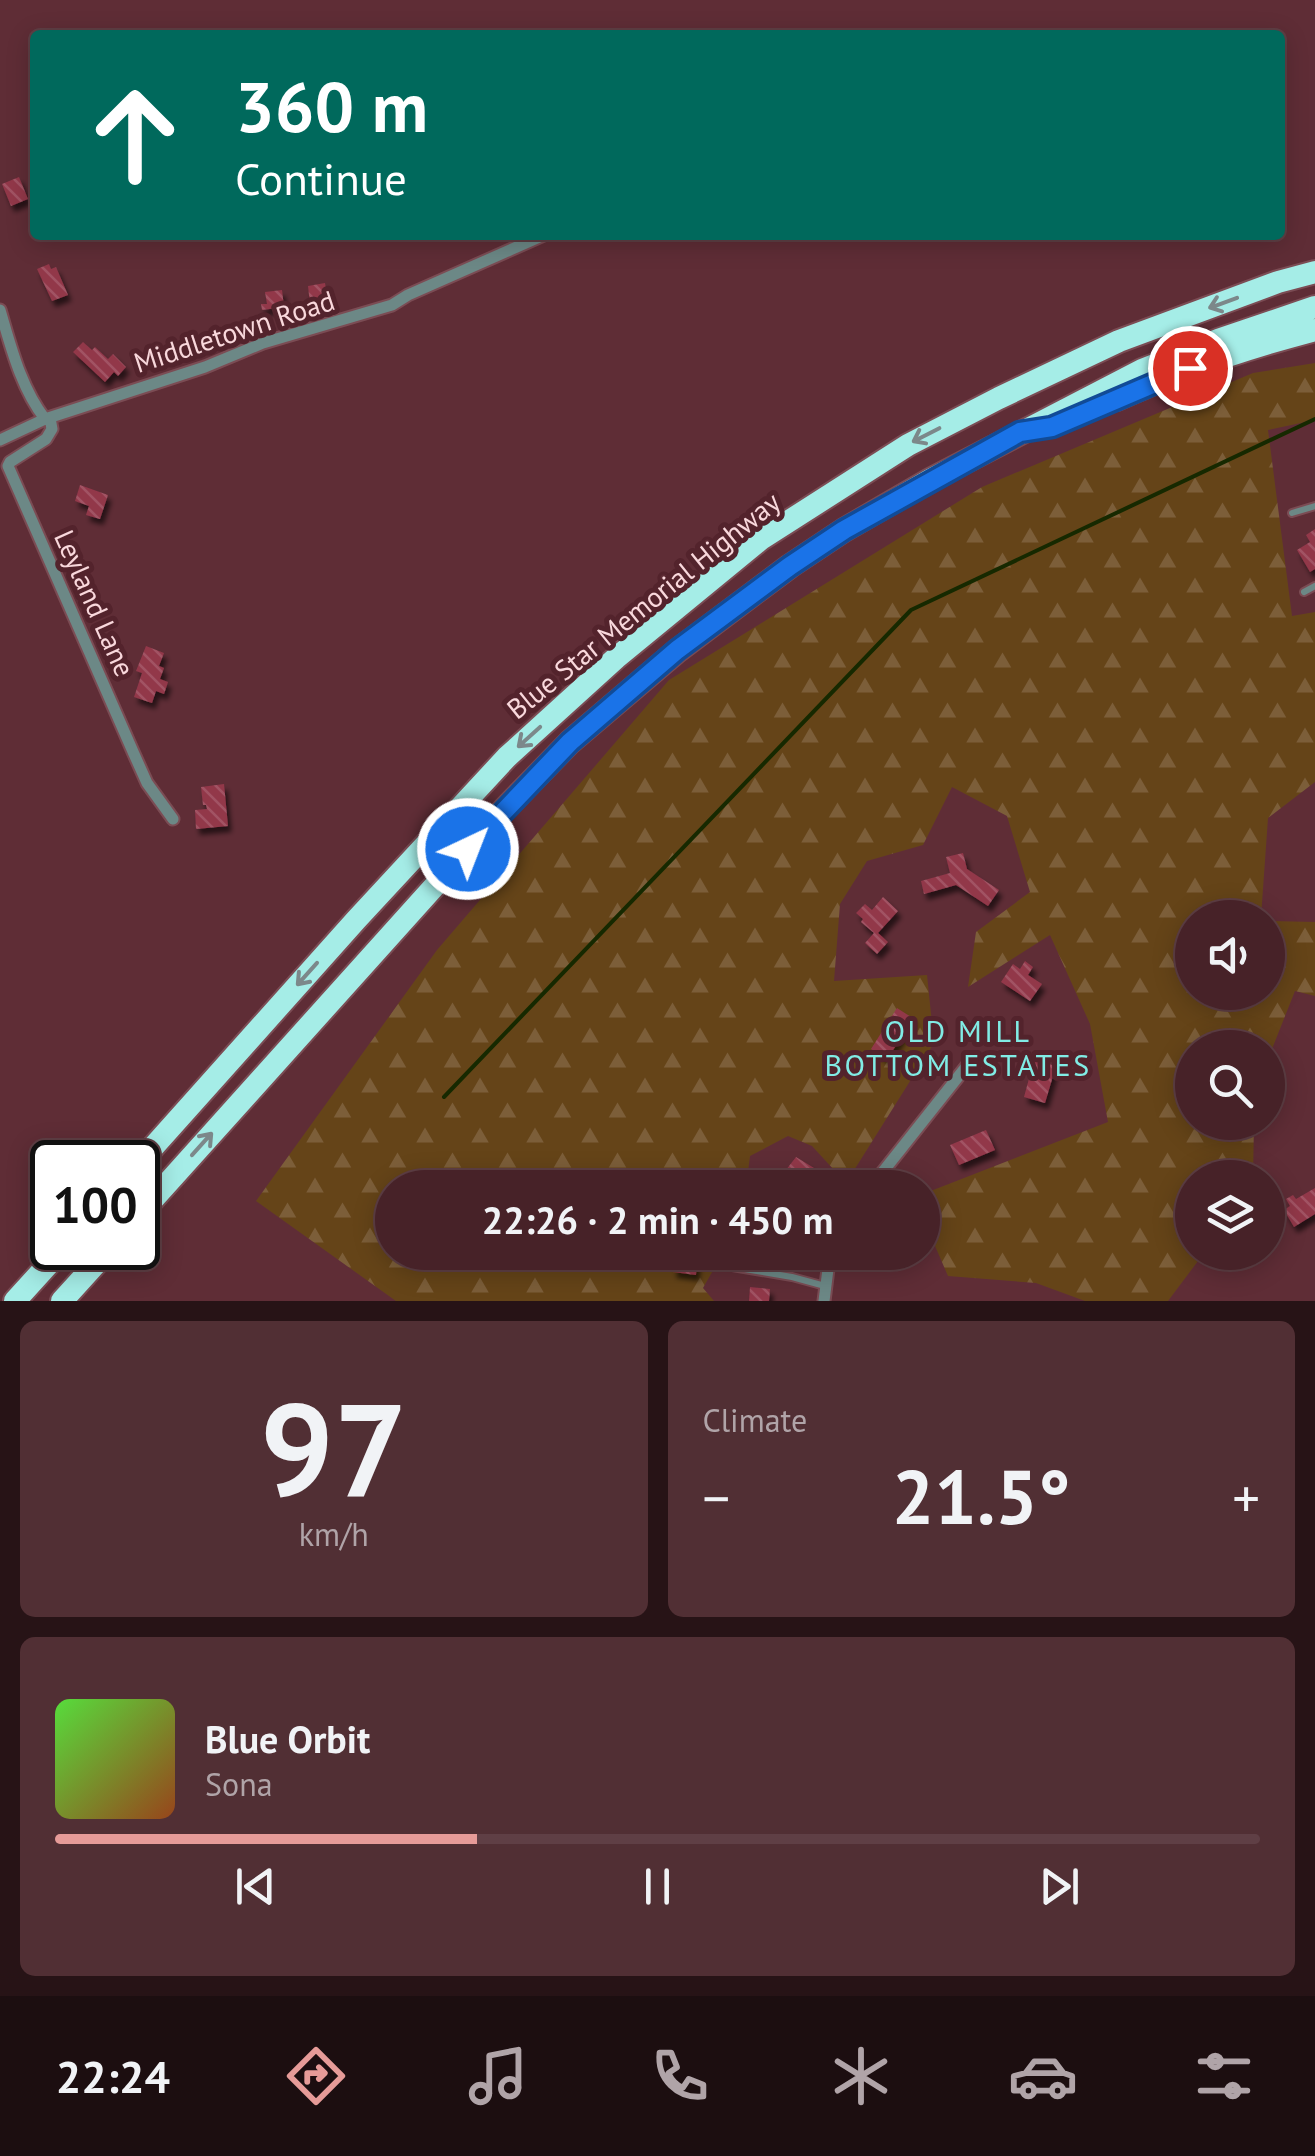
<!DOCTYPE html>
<html lang="en">
<head>
<meta charset="utf-8">
<style>
	:root { --surface:#472228; --page:#512f34; --text:#f1f3f6; --muted:#b0a4a8; --line:#5f3f45; --accent:#e69b98 }
	body { margin:0; font-family:"PT Sans",sans-serif; background:var(--page); color:var(--text); height:100vh; display:flex; flex-direction:column; font-size:38px; white-space:nowrap }
	* { box-sizing:border-box; margin:0 }
	p { font-size:32px; color:var(--muted) }
	.icon { flex:none; width:55px; height:55px; fill:none; stroke:currentColor; stroke-width:2; stroke-linecap:round; stroke-linejoin:round }
	.map { position:relative; height:1301px; overflow:hidden }
	.side { display:flex; flex-direction:column; gap:20px; padding:20px; background:#271316; flex:1 }
	.side>* { flex:none }
	.top-card { position:absolute; left:30px; top:30px; width:1255px; height:210px; border-radius:10px; box-shadow:0 5px 25px #0003,0 0 0 2px var(--line); background:#00695c; color:#fff; overflow:hidden }
	.tools { position:absolute; left:1175px; top:900px; display:grid; gap:20px }
	.tools a { display:grid; place-items:center; width:110px; height:110px; border-radius:50%; background:var(--surface); box-shadow:0 5px 25px #0003,0 0 0 2px var(--line); font-size:50px }
	.speed { position:absolute; left:30px; top:1140px; display:flex; gap:20px; font-size:50px; font-weight:700; text-align:center }
	.speed>* { display:grid; place-content:center; width:130px; height:130px; border-radius:50%; background:var(--surface); box-shadow:0 5px 25px #0003,0 0 0 2px var(--line); line-height:1 }
	.speed .limit { border:5px solid #111; border-radius:15px; background:#fff; color:#111 }
	.pin { position:absolute; display:grid; place-items:center; width:85px; height:85px; color:#fff; margin:-42px; border:5px solid #fff; border-radius:50%; box-shadow:0 2px 10px #0007 }
	.me { position:absolute; width:110px; margin:-55px; rotate:43deg; stroke-linejoin:round; filter:drop-shadow(0 0 8px #0008) }
	.turn { display:flex; align-items:center; gap:35px; height:210px; padding:0 40px; font-size:45px }
	.turn .icon { width:130px; height:130px; stroke-width:2.5 }
	.turn b { display:block; font-size:70px; line-height:85px }
	.big { font-size:75px; font-weight:700; line-height:1.1 }
	.side .tile { flex:1; display:flex; flex-direction:column; justify-content:center; gap:15px; min-width:0; padding:0 35px; border-radius:15px; background:var(--page) }
	.side .dial { align-items:center; gap:0 }
	.dial b { font-size:130px; line-height:1 }
	.song { display:flex; align-items:center; gap:30px }
	.cover { width:120px; height:120px; border-radius:15px; background:linear-gradient(135deg,hsl(110 70% 55%),hsl(20 70% 35%)) }
	.played { height:10px; border-radius:5px; background:linear-gradient(90deg,var(--accent) 35%,var(--line) 35%) }
	.keys { display:flex; justify-content:space-around; direction:ltr }
	.heat { display:flex; justify-content:space-between; align-items:center; font-size:55px; direction:ltr }
	.side .tiles { flex:1; display:grid; gap:20px; grid-template-columns:1fr 1fr }
	.tile:last-child { grid-column:span 2 }
	.trip { position:absolute; left:375px; top:1170px; width:565px; height:100px; border-radius:50px; background:var(--surface); box-shadow:0 5px 25px #0003,0 0 0 2px var(--line); font-weight:700; line-height:100px; text-align:center }
	.menu { display:flex; height:160px; justify-content:space-around; align-items:center; background:#1c0e10; color:var(--muted) }
	.menu .icon { width:70px; height:70px }
	.menu .on { color:var(--accent) }
	.menu b { font-size:45px; color:var(--text) }
	.map>svg:first-child { display:block }
</style>
</head>
<body>
<div class="map">
<svg width="1315" height="1301" viewBox="0 0 1315 1301">
	<defs>
		<pattern id="forest-firs" width="22" height="20" patternUnits="userSpaceOnUse" patternTransform="scale(2.5)"><rect width="22" height="20" fill="#654418"/><path d="M5 1l3.5 6h-7zM16 11l3.5 6h-7z" fill="#7c5e39"/></pattern>
		<pattern id="building-back-hatch" width="6" height="6" patternUnits="userSpaceOnUse" patternTransform="scale(2.5)"><rect width="6" height="6" fill="#92374a"/><path d="M-1 5l2 2M0 0l6 6M5-1l2 2" fill="none" stroke="#a25364"/></pattern>
		<filter id="shadow"><feDropShadow dx="3.5" dy="6" stdDeviation="2.5" flood-color="#0009"/></filter>
	</defs>
	<rect width="100%" height="100%" fill="#5f2d36"/>
	<path fill="url(#forest-firs)" d="M1315,363V420L1268,430L1292,616L1315,612V782L1268,818L1261,917L1192,918V992H1268V921L1315,922V996L1295,991L1268,1059V1048H1192V1122L1254,1123L1253,1177L1192,1178V1252L1204,1253L1168,1301H1085L1036,1283L948,1276L923,1218V1194L1108,1122L1090,1024L1050,935L968,987L976,932L1030,892L1007,816L952,787L923,845L867,861L840,904L834,981L927,975L934,1043L846,1183L812,1146L788,1136L750,1156L746,1187L392,1188V1252L723,1253L703,1288L714,1301H396L256,1201L437,950L669,680L982,487L1253,373Z"/>
	<g fill="none" stroke-linecap="round" stroke-linejoin="round">
		<path stroke="#162900" stroke-width="4" d="M444,1097L911,610L1315,419"/>
	</g>
	<path fill="url(#building-back-hatch)" filter="url(#shadow)" d="M19,177L28,199L11,206L2,184Z
		M49,264L51,269L56,267L68,295L52,301L37,269Z
		M325,283L328,301L310,304L308,286Z
		M282,290L284,307L262,310L261,304H267L265,292Z
		M83,342L92,350L95,347L108,359L113,354L126,367L118,376L114,372L105,382L73,352Z
		M80,485L108,495L100,519L86,515L89,506L75,501Z
		M1315,529V569L1310,572L1297,550L1310,542L1306,535Z
		M146,646L164,653L159,666L164,668L160,679L168,682L164,694L156,691L152,703L134,697L142,673L136,671Z
		M224,784L228,826L196,829L195,810L207,809L206,805H203L201,787Z
		M963,853L967,869L999,890L988,906L956,885L924,894L921,881L950,873L946,857Z
		M883,897L898,911L878,933L888,942L877,954L865,943L874,933L861,922L863,919L856,913L865,904L872,910Z
		M1025,961L1033,967L1028,975L1042,984L1030,1001L1001,982L1013,964L1020,969Z
		M897,1008L914,1019L887,1059L871,1049Z
		M1034,1060L1056,1066L1045,1103L1024,1097Z
		M986,1130L995,1150L959,1165L950,1145Z
		M796,1157L814,1168L798,1188H772Z
		M1315,1188V1214L1294,1227L1284,1210L1290,1206L1286,1199L1293,1195L1296,1199Z
		M675,1252H698L696,1275L673,1272Z
		M750,1287L770,1289L769,1301H749Z"/>
	<g fill="none" stroke-linecap="round" stroke-linejoin="round">
		<defs>
			<path id="lane" d="M1292,513L1315,506
				M1304,592L1315,586
				M708,1263L792,1277L825,1286"/>
			<path id="street" d="M0,310C11,347 21,388 45,419
				M50,418L52,429L46,439L10,462L8,466L134,754L147,783L173,819
				M0,440L45,419L205,367L263,343L392,305L408,295L544,235
				M870,1188L973,1058
				M824,1301L828,1269L835,1252"/>
			<path id="highway" d="M1117,399C1181,370 1247,348 1315,330
				M138,1164L356,920L507,757L616,658L761,539L908,445L999,398L1119,341L1278,282L1315,272
				M138,1216L494,820L570,742L677,651L790,566L844,530L930,480L1142,370L1218,340L1315,307
				M15,1301L63,1248
				M62,1301L110,1248"/>
		</defs>
		<use href="#lane" stroke="#7b4c54" stroke-width="10"/>
		<use href="#street" stroke="#7b4c54" stroke-width="15"/>
		<use href="#highway" stroke="#7b4c54" stroke-width="26"/>
		<use href="#lane" stroke="#6c8886" stroke-width="6"/>
		<use href="#street" stroke="#6c8886" stroke-width="11"/>
		<use href="#highway" stroke="#a5ede7" stroke-width="22"/>
	</g>
	<defs><path id="oneway-shaft" d="M-6 0H5M1.5-3L5.5 0L1.5 3" fill="none" stroke-width="1.6" stroke-linecap="round" stroke-linejoin="round" transform="scale(2.5)"/></defs>
	<g stroke="#7c888a">
		<use href="#oneway-shaft" transform="translate(1223 303) rotate(160)"/>
		<use href="#oneway-shaft" transform="translate(926 435) rotate(153)"/>
		<use href="#oneway-shaft" transform="translate(529 737) rotate(138)"/>
		<use href="#oneway-shaft" transform="translate(307 974) rotate(132)"/>
		<use href="#oneway-shaft" transform="translate(202 1144) rotate(-48)"/>
	</g>
	<g fill="none" stroke-linecap="round" stroke-linejoin="round">
		<defs>
			<path id="route" d="M468,849L570,742L677,650L790,566L844,530L1020,432L1052,427L1190,368"/>
		</defs>
		<use href="#route" stroke="#114b97" stroke-width="25"/>
		<use href="#route" stroke="#1a73e8" stroke-width="18"/>
	</g>
	<g text-anchor="middle" dominant-baseline="central" stroke-width="10" stroke-linejoin="round" paint-order="stroke">
		<g font-size="28" fill="#f9d8dc" stroke="#53232c">
			<text transform="translate(234 331) rotate(-18)">Middletown Road</text>
			<text transform="translate(95 603) rotate(66)">Leyland Lane</text>
			<text transform="translate(643 605) rotate(-39)">Blue Star Memorial Highway</text>
		</g>
		<g font-size="30" letter-spacing="2.5" fill="#81ece5" stroke="#53232c">
			<text x="958" y="1030">OLD MILL<tspan x="958" dy="34">BOTTOM ESTATES</tspan></text>
		</g>
	</g>
</svg>
<div class="tools">
<a><svg class="icon" aria-label="sound" viewBox="0 0 24 24"><path d="M4 9h4l5-4v14l-5-4H4zM17 9q2 3 0 6"/></svg></a>
<a><svg class="icon" aria-label="search" viewBox="0 0 24 24"><circle cx="10" cy="10" r="6"/><path d="M15 15l6 6"/></svg></a>
<a><svg class="icon" aria-label="layers" viewBox="0 0 24 24"><path d="M12 4l9 5-9 5-9-5zM3 14l9 5 9-5"/></svg></a>
</div>
<div class="speed"><div class="limit">100</div></div>
<div class="pin" style="left:1190px;top:368px;background:#d93025"><svg class="icon" aria-label="arrive" viewBox="0 0 24 24"><path d="M6 21V4h12l-3 4 3 4H6"/></svg></div>
<svg class="me" style="left:468px;top:849px" viewBox="-20 -20 40 40"><circle r="17" fill="#1a73e8" stroke="#fff" stroke-width="3"/><path d="M0-11L8 9 0 5-8 9z" fill="#fff"/></svg>
<div class="trip">22:26 · 2 min · 450 m</div>
<div class="top-card">
<div class="turn"><svg class="icon" aria-label="ahead" viewBox="0 0 24 24"><path d="M12 20V5M6 11l6-6 6 6"/></svg><div><b>360 m</b>Continue</div></div>
</div>
</div>
<section class="side">
<div class="tiles">
<div class="tile dial"><b>97</b><p>km/h</p></div>
<div class="tile"><p>Climate</p>
<div class="heat"><a>−</a><b class="big">21.5°</b><a>+</a></div>
</div>
<div class="tile">
<div class="song"><i class="cover"></i><div><b>Blue Orbit</b><p>Sona</p></div></div>
<div class="played"></div>
<div class="keys"><svg class="icon" aria-label="previous" viewBox="0 0 24 24"><path d="M18 5L8 12l10 7zM5 5v14"/></svg><svg class="icon" aria-label="pause" viewBox="0 0 24 24"><path d="M8 5v14M16 5v14"/></svg><svg class="icon" aria-label="next" viewBox="0 0 24 24"><path d="M6 5l10 7-10 7zM19 5v14"/></svg></div>
</div>
</div>
</section>
<nav class="menu">
<b>22:24</b>
<svg class="icon on" aria-label="directions" viewBox="0 0 24 24"><path d="M12 3l9 9-9 9-9-9zM9 14v-3h6M13 9l2 2-2 2"/></svg>
<svg class="icon" aria-label="music" viewBox="0 0 24 24"><path d="M9 18V5l10-2v13"/><circle cx="6" cy="18" r="3"/><circle cx="16" cy="16" r="3"/></svg>
<svg class="icon" aria-label="phone" viewBox="0 0 24 24"><path d="M5 4h4l2 5-3 2q2 4 5 5l2-3 5 2v4C11 20 4 13 5 4z"/></svg>
<svg class="icon" aria-label="climate" viewBox="0 0 24 24"><path d="M12 3v18M4 7l16 10M4 17L20 7"/></svg>
<svg class="icon" aria-label="car" viewBox="0 0 24 24"><path d="M5 17H2v-5l4-1 3-4h7l3 4 3 1v5h-3M9 17h6M6 11h13"/><circle cx="7" cy="17" r="2"/><circle cx="17" cy="17" r="2"/></svg>
<svg class="icon" aria-label="filters" viewBox="0 0 24 24"><path d="M4 7h16M4 17h16"/><circle cx="9" cy="7" r="2"/><circle cx="15" cy="17" r="2"/></svg>
</nav>
</body>
</html>
